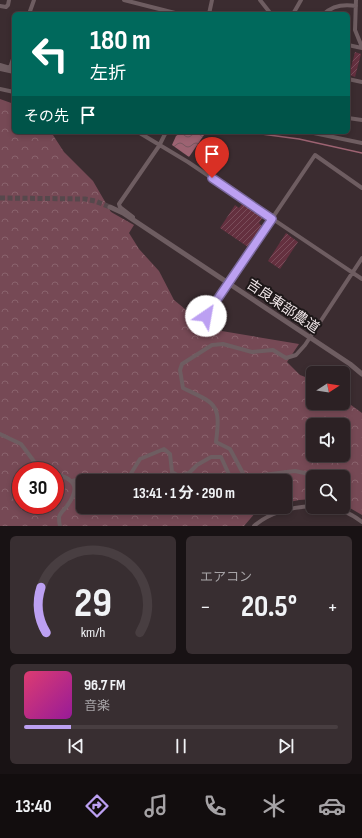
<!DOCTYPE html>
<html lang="ja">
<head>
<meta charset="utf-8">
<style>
	:root { --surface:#2c2124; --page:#382e31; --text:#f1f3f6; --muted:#a6a3a6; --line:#483e41; --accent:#bca0f2 }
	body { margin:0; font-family:"Sofia Sans Condensed","Noto Sans JP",sans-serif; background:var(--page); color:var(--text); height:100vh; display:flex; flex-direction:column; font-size:15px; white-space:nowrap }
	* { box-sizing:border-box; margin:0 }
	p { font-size:13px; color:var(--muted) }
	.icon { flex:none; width:22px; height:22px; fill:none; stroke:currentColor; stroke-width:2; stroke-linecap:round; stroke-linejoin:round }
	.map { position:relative; height:526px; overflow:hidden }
	.sheet { display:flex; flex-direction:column; gap:10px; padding:10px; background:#181214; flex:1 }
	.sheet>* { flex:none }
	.hud { position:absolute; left:12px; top:12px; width:338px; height:122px; border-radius:6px; box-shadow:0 2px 6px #0003,0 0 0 1px var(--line); background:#00695c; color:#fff; overflow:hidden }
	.needle { width:26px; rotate:78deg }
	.controls { position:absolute; left:306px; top:366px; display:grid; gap:8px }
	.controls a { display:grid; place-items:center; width:44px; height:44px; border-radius:6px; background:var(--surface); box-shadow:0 2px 6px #0003,0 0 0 1px var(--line); font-size:20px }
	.speed { position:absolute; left:12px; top:462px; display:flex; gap:8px; font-size:20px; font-weight:700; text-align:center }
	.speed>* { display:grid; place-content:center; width:52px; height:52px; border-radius:50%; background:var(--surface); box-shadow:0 2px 6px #0003,0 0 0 1px var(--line); line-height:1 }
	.speed .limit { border:6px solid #d22; background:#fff; color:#111 }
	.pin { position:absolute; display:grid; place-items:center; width:34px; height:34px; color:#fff; margin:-41px -17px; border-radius:50% 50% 50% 0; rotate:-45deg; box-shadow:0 0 4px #0007 }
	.pin .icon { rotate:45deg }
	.me { position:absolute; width:44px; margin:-22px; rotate:33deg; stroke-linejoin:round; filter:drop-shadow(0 0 3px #0008) }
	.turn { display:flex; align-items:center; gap:14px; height:84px; padding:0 12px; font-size:18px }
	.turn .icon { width:52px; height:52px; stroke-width:2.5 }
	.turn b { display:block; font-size:28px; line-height:34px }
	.then { display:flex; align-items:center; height:38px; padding:0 12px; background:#0003; gap:8px; font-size:15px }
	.big { font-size:30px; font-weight:700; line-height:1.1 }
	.sheet .tile { flex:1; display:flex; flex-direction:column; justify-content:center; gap:6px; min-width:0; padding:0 14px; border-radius:6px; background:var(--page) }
	.sheet .dial { align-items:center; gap:0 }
	.dial svg { height:104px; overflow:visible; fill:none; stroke:var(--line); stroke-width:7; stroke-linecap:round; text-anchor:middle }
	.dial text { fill:var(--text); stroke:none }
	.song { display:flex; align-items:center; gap:12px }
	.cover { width:48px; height:48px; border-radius:6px; background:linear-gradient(135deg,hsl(340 70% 55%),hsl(300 70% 35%)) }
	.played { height:4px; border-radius:2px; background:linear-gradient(90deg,var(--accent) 15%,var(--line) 15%) }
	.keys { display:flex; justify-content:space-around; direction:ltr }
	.heat { display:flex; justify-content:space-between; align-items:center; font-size:22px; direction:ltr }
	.sheet .tiles { flex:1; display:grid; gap:10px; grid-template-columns:1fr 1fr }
	.tile:last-child { grid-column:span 2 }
	.trip { position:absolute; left:76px; top:474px; width:216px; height:40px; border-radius:6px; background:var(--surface); box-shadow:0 2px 6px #0003,0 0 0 1px var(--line); font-weight:700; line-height:40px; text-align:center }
	.tabs { display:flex; height:64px; justify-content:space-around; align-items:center; background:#120d0e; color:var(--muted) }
	.tabs .icon { width:28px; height:28px }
	.tabs .on { color:var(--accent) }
	.tabs b { font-size:18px; color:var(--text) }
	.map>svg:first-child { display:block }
</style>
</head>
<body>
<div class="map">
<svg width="362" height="526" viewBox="0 0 362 526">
	<defs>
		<pattern id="forest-crowns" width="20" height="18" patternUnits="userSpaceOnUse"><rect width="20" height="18" fill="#764955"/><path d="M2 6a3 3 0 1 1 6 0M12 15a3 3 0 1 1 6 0" fill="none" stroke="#8a636d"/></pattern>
		<pattern id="water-waves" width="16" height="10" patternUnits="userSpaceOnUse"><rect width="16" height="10" fill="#9d6372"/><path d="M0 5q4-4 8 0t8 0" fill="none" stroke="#77565e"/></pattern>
		<pattern id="building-hatch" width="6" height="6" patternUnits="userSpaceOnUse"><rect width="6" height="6" fill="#64303f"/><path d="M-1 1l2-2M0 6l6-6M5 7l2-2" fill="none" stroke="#7a4e5b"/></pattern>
	</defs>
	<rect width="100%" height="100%" fill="#3b2c30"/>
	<path fill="url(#forest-crowns)" fill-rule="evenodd" d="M0,99L14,104V132H51L64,152L93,181L111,212L134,225L129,233L139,249L159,271L174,300L196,318L192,326L299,344L287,362L300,375L313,380V403H343V396L351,405L362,413V515L343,504V477H313V499L299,500L285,503V481H83V507H271L256,512L244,526H0ZM313,425H343V455H313ZM21,471H55V505H21Z"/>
	<path fill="url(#water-waves)" d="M182,132H204V135L189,157L172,145L176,136Z"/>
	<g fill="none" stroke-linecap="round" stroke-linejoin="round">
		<path stroke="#9d6372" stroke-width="1.5" d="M212,132H215
			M227,132L254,133L299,139L362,153"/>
	</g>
	<path fill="url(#building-hatch)" d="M355,52L361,54L355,77L349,75Z
		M242,204L263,217L259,223L262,226L248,247L220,228L235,205L239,208Z
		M286,233L298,242L280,269L268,261Z"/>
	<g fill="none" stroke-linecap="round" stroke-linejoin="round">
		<path stroke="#56484c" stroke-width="5" stroke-dasharray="5 2.5" stroke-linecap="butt" d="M0,198L85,199L95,201L110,207"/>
		<path stroke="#6e5d61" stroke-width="4" d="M124,0L179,14
			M260,0L271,14
			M356,0L355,30L362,47
			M0,6L6,7L8,5L9,0
			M29,14L34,0
			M209,14L212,0
			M293,14L301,0
			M324,14C333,5 344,4 356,6
			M348,45L362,48
			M0,65L10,68
			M0,69L14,72
			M9,71L14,56
			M348,79L362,82
			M0,89L14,92
			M348,118L362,120
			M138,132L188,162L362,279
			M309,132L362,143
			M133,217L120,207L119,204L159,146L166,132
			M206,316L315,155L362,188
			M0,434L21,444L36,464L49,471
			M55,474C76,479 80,488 67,506C65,509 60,513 59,517C59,519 59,523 60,526
			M245,477L295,471L319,476L320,477
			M72,481L94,476L130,475L140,459L164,449L170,454L172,472L179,476L189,473L197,465L211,457H221L232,481
			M242,481L245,477L230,449L216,442C221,403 216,404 183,388L180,370L182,364L212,345L223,344L252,352L273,350L286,358L296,355L305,345L362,258
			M328,507C341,509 352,514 362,522
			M254,526C271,511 292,507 313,506"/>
		<path stroke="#6e5d61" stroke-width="5" d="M110,207L123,213L350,364L362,374"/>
	</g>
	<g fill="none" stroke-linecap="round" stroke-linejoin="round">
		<defs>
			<path id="route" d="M206,316L272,219L212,178"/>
		</defs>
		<use href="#route" stroke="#7a689d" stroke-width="10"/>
		<use href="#route" stroke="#bca0f2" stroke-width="7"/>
	</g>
	<g text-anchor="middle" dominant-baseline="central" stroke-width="4" stroke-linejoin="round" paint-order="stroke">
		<g font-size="14" fill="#f0e6e8" stroke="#1d1718">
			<text transform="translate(283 306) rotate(34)">吉良東部農道</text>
		</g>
	</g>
</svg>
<div class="controls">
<a><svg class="needle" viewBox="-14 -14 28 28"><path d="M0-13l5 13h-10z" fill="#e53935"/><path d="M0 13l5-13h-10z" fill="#a6a3a6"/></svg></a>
<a><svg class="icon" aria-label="sound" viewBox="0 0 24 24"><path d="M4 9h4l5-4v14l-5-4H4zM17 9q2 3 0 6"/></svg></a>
<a><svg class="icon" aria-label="search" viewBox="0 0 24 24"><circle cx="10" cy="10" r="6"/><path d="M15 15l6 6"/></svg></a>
</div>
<div class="speed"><div class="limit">30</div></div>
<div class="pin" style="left:212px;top:178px;background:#d93025"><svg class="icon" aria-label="arrive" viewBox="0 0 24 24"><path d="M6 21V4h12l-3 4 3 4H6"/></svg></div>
<svg class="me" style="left:206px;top:316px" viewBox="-20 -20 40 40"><circle r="19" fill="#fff"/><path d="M0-13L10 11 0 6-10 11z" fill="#bca0f2"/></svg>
<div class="trip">13:41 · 1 分 · 290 m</div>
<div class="hud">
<div class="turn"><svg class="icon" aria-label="left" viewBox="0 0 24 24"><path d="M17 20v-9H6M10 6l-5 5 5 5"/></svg><div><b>180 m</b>左折</div></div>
<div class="then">その先<svg class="icon" aria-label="arrive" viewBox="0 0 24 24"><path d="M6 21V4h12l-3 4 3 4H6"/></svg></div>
</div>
</div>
<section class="sheet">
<div class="tiles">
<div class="tile dial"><svg viewBox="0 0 100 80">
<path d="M14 69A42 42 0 1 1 86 69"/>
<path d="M14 69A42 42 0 0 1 10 34" stroke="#bca0f2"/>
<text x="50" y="56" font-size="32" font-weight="700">29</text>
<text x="50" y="72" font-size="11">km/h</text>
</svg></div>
<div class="tile"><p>エアコン</p>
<div class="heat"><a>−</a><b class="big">20.5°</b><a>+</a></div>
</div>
<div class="tile">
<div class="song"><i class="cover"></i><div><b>96.7 FM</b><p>音楽</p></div></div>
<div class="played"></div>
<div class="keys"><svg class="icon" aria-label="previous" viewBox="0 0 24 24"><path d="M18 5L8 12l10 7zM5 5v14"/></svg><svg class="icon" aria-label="pause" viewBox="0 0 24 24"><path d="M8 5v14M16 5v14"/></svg><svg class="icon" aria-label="next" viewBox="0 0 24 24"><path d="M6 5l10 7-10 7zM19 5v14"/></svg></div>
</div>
</div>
</section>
<nav class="tabs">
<b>13:40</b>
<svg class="icon on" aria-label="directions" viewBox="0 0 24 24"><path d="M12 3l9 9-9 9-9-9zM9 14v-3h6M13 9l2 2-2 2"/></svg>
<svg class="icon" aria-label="music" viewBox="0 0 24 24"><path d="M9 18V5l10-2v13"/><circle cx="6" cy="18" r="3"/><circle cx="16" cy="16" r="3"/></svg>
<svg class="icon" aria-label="phone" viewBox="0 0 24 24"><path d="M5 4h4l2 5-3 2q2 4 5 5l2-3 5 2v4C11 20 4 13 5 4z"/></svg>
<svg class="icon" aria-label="climate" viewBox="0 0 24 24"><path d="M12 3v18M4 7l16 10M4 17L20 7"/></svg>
<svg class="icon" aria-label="car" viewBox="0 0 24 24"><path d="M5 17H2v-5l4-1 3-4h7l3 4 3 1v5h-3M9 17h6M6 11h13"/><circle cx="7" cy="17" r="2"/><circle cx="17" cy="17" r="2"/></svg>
</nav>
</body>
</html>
